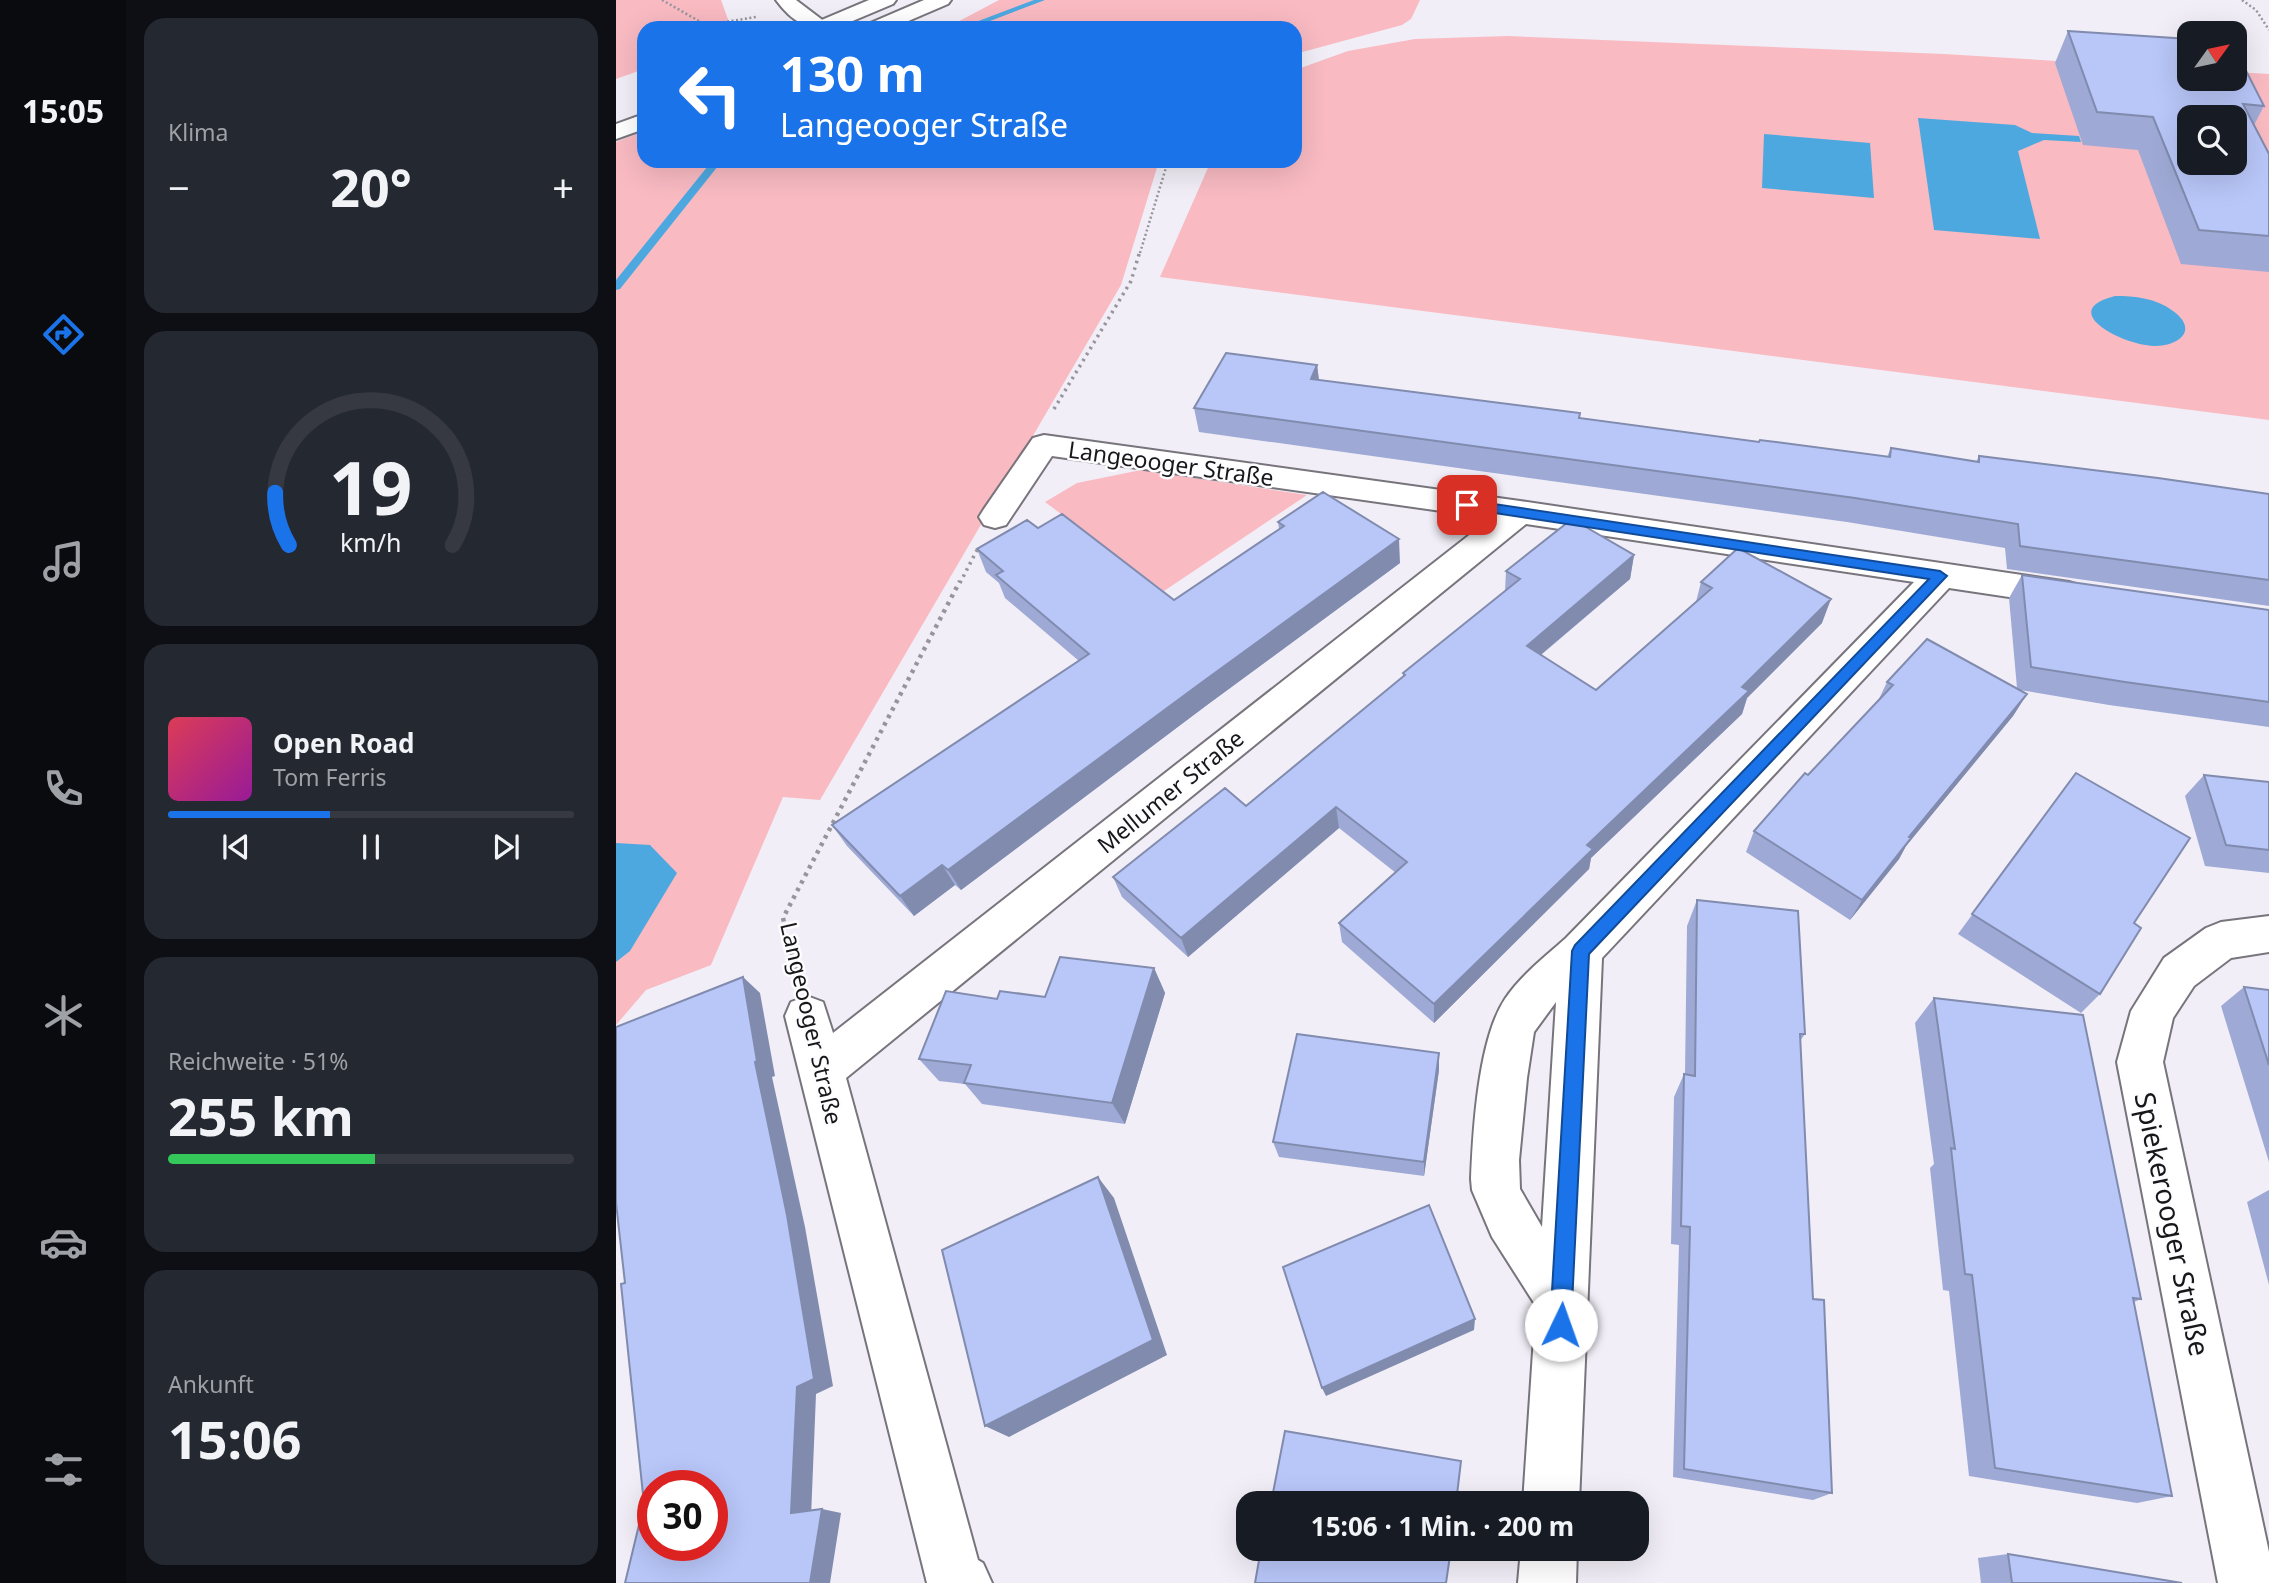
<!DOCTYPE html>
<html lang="de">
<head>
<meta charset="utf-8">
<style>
	:root { --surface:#171b24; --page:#242831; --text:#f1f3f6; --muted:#9ea1a6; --line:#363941; --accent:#1a73e8 }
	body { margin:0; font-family:"Noto Sans",sans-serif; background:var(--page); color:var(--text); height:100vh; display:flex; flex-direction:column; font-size:26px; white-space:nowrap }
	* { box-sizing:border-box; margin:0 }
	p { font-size:23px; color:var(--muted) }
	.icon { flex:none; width:38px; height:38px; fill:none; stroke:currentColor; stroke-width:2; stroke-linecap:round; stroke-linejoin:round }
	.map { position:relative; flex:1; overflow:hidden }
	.panel { display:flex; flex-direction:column; gap:18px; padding:18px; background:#0d0f14; width:490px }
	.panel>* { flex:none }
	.hud { position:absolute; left:21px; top:21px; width:665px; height:147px; border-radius:21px; box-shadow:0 7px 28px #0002; background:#1a73e8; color:#fff; overflow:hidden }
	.needle { width:46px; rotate:57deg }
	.tools { position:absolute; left:1561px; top:21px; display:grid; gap:14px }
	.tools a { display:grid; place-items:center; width:70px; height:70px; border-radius:14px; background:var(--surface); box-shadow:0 7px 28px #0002; font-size:35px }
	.speed { position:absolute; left:21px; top:1470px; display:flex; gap:14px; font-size:35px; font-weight:700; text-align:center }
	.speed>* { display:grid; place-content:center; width:91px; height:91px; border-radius:50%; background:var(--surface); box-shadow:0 7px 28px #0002; line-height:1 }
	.speed .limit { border:10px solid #d22; background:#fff; color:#111 }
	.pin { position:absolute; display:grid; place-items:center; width:60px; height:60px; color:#fff; margin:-30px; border-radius:14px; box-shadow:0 4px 10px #0006 }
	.me { position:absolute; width:77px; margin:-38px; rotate:3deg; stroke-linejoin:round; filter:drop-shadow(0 0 5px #0008) }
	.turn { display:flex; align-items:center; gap:24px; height:147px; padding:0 28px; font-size:32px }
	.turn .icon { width:91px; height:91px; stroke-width:2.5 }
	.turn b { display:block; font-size:49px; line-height:60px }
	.big { font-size:52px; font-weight:700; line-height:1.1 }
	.panel .widget { flex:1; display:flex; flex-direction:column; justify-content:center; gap:10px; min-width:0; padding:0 24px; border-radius:21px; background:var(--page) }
	.panel .dial { align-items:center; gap:0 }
	.dial svg { height:182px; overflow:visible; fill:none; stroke:var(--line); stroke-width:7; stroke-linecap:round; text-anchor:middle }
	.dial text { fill:var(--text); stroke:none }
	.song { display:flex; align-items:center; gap:21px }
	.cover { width:84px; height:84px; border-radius:10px; background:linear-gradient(135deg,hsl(350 70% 55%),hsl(300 70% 35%)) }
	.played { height:7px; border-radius:4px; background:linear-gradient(90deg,var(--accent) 40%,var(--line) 40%) }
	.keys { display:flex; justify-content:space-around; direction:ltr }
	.heat { display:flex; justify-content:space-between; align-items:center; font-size:38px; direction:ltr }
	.charge { height:10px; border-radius:5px; background:linear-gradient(90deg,#34c759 51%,var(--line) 0) }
	.trip { position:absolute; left:620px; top:1491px; width:413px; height:70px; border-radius:21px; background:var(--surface); box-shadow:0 7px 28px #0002; font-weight:700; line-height:70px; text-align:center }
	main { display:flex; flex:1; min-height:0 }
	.dock { display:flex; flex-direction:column; width:126px; justify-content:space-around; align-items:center; background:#090b0e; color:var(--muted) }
	.dock .icon { width:49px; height:49px }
	.dock .selected { color:var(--accent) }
	.dock b { font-size:32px; color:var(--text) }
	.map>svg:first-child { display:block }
</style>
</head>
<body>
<main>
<nav class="dock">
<b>15:05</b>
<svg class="icon selected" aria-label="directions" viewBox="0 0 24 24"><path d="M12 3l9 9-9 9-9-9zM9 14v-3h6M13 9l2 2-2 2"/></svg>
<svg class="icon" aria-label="music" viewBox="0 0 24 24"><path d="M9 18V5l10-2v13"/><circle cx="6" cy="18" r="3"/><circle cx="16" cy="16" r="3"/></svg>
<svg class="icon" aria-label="phone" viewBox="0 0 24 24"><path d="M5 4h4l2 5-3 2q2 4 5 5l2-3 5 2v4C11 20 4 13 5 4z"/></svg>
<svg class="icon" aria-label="climate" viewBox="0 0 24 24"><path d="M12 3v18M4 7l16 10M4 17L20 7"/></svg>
<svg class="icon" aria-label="car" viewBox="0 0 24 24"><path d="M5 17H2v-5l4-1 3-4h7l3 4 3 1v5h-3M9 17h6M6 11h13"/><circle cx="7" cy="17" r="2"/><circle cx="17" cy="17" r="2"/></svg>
<svg class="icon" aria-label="filters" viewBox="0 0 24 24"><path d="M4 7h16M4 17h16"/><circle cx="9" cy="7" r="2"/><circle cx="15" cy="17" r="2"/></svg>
</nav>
<section class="panel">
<div class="widget"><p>Klima</p>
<div class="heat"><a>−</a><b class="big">20°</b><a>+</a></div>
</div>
<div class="widget dial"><svg viewBox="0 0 100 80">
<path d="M14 69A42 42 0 1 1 86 69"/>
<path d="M14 69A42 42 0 0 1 8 46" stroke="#1a73e8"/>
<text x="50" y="56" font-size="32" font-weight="700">19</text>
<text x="50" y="72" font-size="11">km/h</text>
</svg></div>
<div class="widget">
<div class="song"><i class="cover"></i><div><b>Open Road</b><p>Tom Ferris</p></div></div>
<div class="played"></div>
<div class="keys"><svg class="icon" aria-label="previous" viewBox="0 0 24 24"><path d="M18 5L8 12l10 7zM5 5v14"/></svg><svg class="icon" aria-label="pause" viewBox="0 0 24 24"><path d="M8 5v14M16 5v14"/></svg><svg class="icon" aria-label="next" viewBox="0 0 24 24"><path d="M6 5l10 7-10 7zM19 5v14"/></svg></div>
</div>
<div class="widget"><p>Reichweite · 51%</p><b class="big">255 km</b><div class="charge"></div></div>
<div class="widget"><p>Ankunft</p><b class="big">15:06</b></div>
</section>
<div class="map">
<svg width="1653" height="1583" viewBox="0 0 1653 1583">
	<rect width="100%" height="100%" fill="#f1eef7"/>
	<path fill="#f9bac2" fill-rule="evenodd" d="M0,0H105L115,28H28V69L0,79Z
		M383,0H804L795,19L786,25L679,54V28H330Z
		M892,36L1328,54L1573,69V79H1619V72L1653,74V420L544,277L595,161H679V70L732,51L799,39ZM1573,117H1619V163H1573Z
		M28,131V161H543L505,285L204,800L167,797L95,965L30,990L0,1025V142Z
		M525,470L691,495L548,591L429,502L461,483Z"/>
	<path fill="#4da8e0" d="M1302,118L1399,125L1416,133L1463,136L1465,142L1428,140L1402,151L1424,239L1318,230Z
		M1148,134L1254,143L1258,198L1146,188Z
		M1499,296C1519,296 1540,298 1557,311C1582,329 1565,345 1540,346C1510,347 1438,311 1499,296Z
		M0,843L34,845L61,873L14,951L0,962Z"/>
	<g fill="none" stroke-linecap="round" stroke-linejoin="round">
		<path fill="#4da8e0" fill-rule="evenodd" d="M418,0H429L356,28H344Z
			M96,161H106L4,289L0,290V280Z"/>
		<defs>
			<path id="minor" d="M428,435L904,501L1453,582L1465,586L1470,594L1465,602L1453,606L1333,588L986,958L963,1503H907L920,1306L876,1237L856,1190L855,1179C857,1130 862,1040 889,999C905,975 929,957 950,938L1298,582L910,524L230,1078L362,1560L367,1563L376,1583H311L169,1016L175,1002L191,996L207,1002L217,1033L875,518L436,456L390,525L379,528L368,525L363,517L368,509L417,438ZM940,1002L926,1227L904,1189L903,1160L911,1078L918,1032Z
				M1653,916V952L1615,958L1578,986L1557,1018L1547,1062L1653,1552V1583H1602L1501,1062L1515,1011L1548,958L1590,928L1605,922Z
				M905,1549H961L960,1583H902Z"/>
			<path id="tertiary" d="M160,0H180L217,28C189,28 177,23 160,0Z"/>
			<path id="secondary" d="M253,0H280L277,4L220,28H193L196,24Z
				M308,0H335L332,4L276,28H249L252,24Z
				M28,114V129L0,139V124Z"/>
		</defs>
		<use href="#minor" stroke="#77747c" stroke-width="4"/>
		<use href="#tertiary" stroke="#77747c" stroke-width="4"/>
		<use href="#secondary" stroke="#77747c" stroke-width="4"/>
		<path stroke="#97959b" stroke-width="2.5" stroke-dasharray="2 2.5" stroke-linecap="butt" d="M46,0L90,25L140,17
			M1626,0L1640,10L1653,30
			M524,253L552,161"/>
		<path stroke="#97959b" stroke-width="3.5" stroke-dasharray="2.5 4.5" stroke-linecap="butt" d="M438,409L515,281L524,251
			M344,583L361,550"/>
		<path stroke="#97959b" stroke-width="4.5" stroke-dasharray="3.5 5" stroke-linecap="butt" d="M180,971L167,918L344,581"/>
		<use href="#minor" fill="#fff" fill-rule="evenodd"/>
		<use href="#tertiary" fill="#fff" fill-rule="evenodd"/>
		<use href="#secondary" fill="#fff" fill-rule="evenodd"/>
	</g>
	<path fill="#9eaad5" d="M1452,31L1648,106L1638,125L1653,154V272L1565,264L1522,150L1467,145L1439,63Z
		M701,365L703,380L964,418L1143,442L1271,457L1275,448L1360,462L1363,456L1653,494V606L1391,569L1389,548L1231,522L583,432L578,408Z
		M662,522L784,563L591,705L345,890L339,885L298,916L231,846L216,825L463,661L389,598L383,583L370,572L361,549L422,528L558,600L663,529Z
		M1018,555L1014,579L925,655L980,690L1080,602L1085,582L1206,623L1131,698L1126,714L975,858L973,869L818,1023L726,942L723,923L780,873L723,828L572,957L506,897L497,877L630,806L787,677V673L889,591L890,571Z
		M1406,575L1653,610V727L1493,705L1404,690L1411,694L1397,716L1290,846L1283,859L1234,920L1130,852L1138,831L1262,701L1271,682L1401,688L1393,598Z
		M1460,773L1484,994L1465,1013L1342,934Z
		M1588,775L1653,782V873L1589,866L1569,796Z
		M1081,900L1189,1034L1184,1041L1197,1299L1216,1493L1197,1500L1057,1477L1063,1245L1055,1244L1058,1097L1068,1074H1069L1071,926Z
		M538,968L549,993L509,1124L366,1104L349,1084L323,1081L303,1059L381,999L429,997Z
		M1628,987L1653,990V1162L1605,1006Z
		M1318,998L1525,1299L1518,1302L1556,1496L1521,1503L1353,1476L1333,1291L1327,1290L1314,1168L1318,1164L1299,1023Z
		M823,1070L808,1176L663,1157L657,1142Z
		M1653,1190V1285L1631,1202Z
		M1392,1554L1566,1583H1365L1362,1558Z"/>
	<path fill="#818bae" d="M701,365L704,389L695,379Z
		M783,539L784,563L591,705L345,890L332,870L585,683Z
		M1018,555L1014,579L909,668L911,646Z
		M1215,599L1206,623L1131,698L1126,714L975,858L973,869L818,1023V1004L971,845L1126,687Z
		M1411,694L1397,716L1290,846L1283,859L1234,920L1246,900L1293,837Z
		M720,807L723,828L572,957L565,938Z
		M326,865L339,885L298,916L284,896Z
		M538,968L549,993L509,1124L496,1103Z
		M127,977L144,993L159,1076L156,1077L189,1227L217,1386L200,1394L195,1517L175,1513L139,1062Z
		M823,1053V1070L808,1176V1162Z
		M482,1177L498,1198L551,1355L393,1437L369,1426Z
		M859,1319L858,1330L710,1396L706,1388Z
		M206,1509L225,1513L214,1583H194Z"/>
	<path fill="#b8c6f8" stroke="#818bae" stroke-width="2" fill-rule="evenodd" d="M1452,31L1573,39V79H1619V49L1648,106L1627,104L1653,154V236L1583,230L1537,117L1481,112ZM1573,117H1619V163H1573Z
		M610,353L701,365L695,379L964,413L963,418L1143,442L1144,440L1274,457L1275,448L1363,462V456L1542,478L1653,494V580L1404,546L1402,524L1239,498L578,408Z
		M707,492L783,539L585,683L332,870L326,865L284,896L216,825L473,654L380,575L387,571L361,549L411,520L422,528L446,514L558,600L668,526L662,522Z
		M956,519L1018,555L911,646L980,690L1096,588L1085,582L1122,548L1215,599L1126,687L1133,691L971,845L977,849L818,1004L723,923L791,862L720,807L565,938L497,877L609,788L630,806L789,675L787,673L904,579L890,571Z
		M1406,575L1653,610V702L1509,682L1415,667Z
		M1311,639L1411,694L1293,837L1295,838L1246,900L1138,831L1189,773L1192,775L1277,685L1271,682Z
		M1460,773L1574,838L1518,923L1525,928L1484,994L1356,914Z
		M1588,775L1653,782V850L1610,845Z
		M1081,900L1182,911L1189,1034H1184L1197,1299L1208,1300L1216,1493L1068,1469L1074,1227L1065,1226L1068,1074L1079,1076Z
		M444,957L538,968L496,1103L348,1083L355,1065L303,1059L330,991L381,999L384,991L429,997Z
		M127,977L141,1061L139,1062L171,1215L198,1379L181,1387L175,1513L206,1509L194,1583H9L28,1504L5,1284L9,1283L0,1203V1027ZM37,1486H96V1545H37Z
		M1628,987L1653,990V1065Z
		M1318,998L1467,1015L1525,1299L1517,1298L1556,1496L1379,1468L1356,1275L1349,1274L1335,1148L1339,1149Z
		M681,1034L823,1053L808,1162L657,1142Z
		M482,1177L537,1340L369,1426L326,1250Z
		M813,1205L859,1319L706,1388L667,1267Z
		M669,1431L845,1461L840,1503H655Z
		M645,1549H835L830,1583H639Z
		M1392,1554L1566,1583H1396Z"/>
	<path fill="#1a73e8" stroke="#114b97" stroke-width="2" d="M851,500L1324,571L1331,576L973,954L955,1325L952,1333L945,1336L937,1333L934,1325L956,951L959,945L1313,579L846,508L844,505Z"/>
	<g text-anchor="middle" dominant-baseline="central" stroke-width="5" stroke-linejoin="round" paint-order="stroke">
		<g font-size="23" fill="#171619" stroke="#fdfcfe">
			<text transform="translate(555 463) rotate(8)">Langeooger Straße</text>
			<text transform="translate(554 791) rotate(-39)">Mellumer Straße</text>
			<text transform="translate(196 1023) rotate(77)">Langeooger Straße</text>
		</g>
		<g font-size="28" fill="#171619" stroke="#fdfcfe">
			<text transform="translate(1557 1224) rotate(78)">Spiekerooger Straße</text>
		</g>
	</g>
</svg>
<div class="tools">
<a><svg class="needle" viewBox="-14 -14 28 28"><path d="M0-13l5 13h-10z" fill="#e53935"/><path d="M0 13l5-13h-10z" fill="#9ea1a6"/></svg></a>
<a><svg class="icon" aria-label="search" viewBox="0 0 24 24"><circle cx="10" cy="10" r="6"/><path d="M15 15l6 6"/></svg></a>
</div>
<div class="speed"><div class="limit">30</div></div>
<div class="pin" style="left:851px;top:505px;background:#d93025"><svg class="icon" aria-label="arrive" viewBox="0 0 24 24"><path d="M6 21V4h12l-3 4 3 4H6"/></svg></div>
<svg class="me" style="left:945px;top:1325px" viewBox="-20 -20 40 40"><circle r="19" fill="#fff"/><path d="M0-13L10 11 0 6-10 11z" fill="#1a73e8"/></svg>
<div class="trip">15:06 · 1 Min. · 200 m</div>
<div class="hud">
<div class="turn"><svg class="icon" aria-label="left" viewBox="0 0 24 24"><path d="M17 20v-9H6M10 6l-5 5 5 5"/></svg><div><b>130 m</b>Langeooger Straße</div></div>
</div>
</div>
</main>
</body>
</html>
